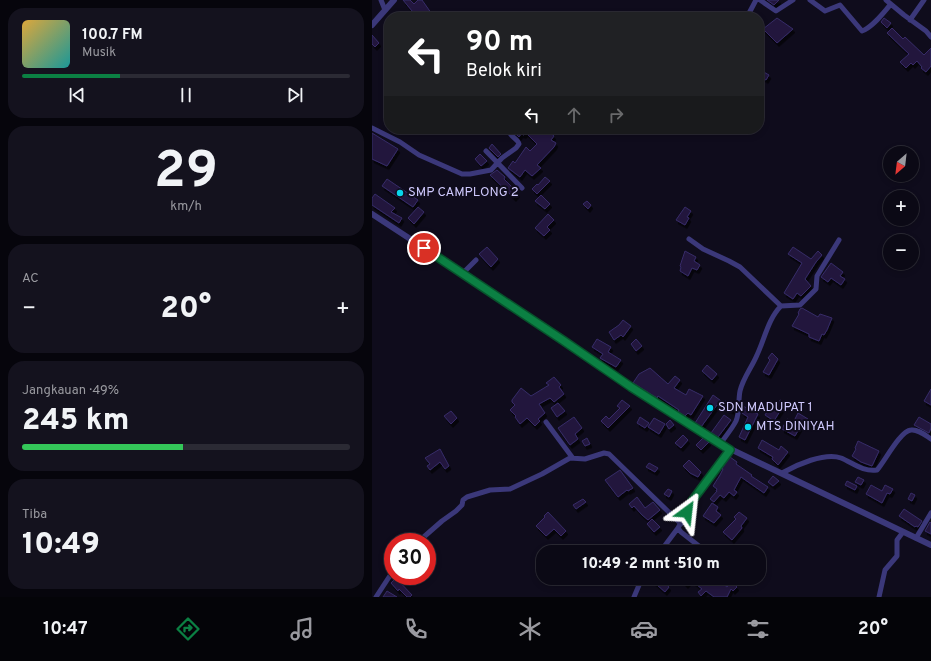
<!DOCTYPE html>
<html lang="id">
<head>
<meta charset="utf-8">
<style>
	:root { --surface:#0b0915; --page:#14121e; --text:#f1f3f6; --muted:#9a9aa0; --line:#2b2a34; --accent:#0b8043 }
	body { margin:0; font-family:Overpass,sans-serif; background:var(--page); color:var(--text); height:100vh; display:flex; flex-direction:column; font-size:15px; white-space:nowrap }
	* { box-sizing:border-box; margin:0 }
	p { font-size:13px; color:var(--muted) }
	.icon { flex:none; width:22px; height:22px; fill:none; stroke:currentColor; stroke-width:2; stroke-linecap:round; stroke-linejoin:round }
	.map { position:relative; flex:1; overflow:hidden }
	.sheet { display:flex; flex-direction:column; gap:8px; padding:8px; background:#06050c; width:372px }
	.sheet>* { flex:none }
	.banner { position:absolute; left:12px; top:12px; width:380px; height:122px; border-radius:16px; box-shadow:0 2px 6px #0003,0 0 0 1px var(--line); background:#202124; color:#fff; overflow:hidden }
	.needle { width:26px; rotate:208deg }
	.buttons { position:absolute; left:511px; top:146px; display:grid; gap:8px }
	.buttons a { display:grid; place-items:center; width:36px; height:36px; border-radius:50%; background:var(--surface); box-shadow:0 2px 6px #0003,0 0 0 1px var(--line); font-size:20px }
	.speed { position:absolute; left:12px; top:533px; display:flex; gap:8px; font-size:20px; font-weight:700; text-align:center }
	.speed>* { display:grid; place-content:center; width:52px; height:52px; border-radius:50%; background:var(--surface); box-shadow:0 2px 6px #0003,0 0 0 1px var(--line); line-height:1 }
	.speed .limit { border:6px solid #d22; background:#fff; color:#111 }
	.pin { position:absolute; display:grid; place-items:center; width:34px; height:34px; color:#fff; margin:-17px; border:2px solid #fff; border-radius:50%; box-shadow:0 1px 4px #0007 }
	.me { position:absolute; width:44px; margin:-22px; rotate:30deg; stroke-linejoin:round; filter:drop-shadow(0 0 3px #0008) }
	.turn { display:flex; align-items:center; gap:14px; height:84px; padding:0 16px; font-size:18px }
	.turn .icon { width:52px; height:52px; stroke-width:2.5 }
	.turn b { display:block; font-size:28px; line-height:34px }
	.lanes { display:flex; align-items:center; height:38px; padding:0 16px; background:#0003; justify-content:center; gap:20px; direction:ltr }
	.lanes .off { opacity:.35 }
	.big { font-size:30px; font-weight:800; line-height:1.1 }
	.sheet .widget { flex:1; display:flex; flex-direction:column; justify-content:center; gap:6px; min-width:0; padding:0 14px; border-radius:16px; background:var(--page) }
	.sheet .dial { align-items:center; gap:0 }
	.dial b { font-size:52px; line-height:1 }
	.song { display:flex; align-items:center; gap:12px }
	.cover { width:48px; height:48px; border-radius:6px; background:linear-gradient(135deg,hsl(40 70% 55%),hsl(180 70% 35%)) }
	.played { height:4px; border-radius:2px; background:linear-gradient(90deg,var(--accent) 30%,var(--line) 30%) }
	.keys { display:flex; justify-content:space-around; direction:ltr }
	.heat { display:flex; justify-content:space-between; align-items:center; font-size:22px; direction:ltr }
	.charge { height:6px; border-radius:3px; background:linear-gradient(90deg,#34c759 49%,var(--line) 0) }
	.trip { position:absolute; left:164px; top:545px; width:230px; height:40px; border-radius:16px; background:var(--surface); box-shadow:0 2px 6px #0003,0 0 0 1px var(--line); font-weight:800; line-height:40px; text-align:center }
	.tab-bar { display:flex; height:64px; justify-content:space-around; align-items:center; background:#040408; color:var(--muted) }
	.tab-bar .icon { width:28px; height:28px }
	.tab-bar .active { color:var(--accent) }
	.tab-bar b { font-size:18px; color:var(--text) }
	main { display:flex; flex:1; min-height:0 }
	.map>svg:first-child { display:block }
</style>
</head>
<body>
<main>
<section class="sheet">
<div class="widget">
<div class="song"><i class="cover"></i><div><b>100.7 FM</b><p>Musik</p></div></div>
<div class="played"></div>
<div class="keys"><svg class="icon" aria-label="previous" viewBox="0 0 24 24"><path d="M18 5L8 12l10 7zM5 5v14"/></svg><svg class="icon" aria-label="pause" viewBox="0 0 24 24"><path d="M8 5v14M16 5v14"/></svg><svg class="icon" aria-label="next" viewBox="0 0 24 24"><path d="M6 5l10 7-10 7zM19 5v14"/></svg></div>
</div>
<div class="widget dial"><b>29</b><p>km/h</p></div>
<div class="widget"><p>AC</p>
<div class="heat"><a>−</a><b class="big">20°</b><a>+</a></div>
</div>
<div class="widget"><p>Jangkauan · 49%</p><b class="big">245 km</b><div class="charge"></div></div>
<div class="widget"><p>Tiba</p><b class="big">10:49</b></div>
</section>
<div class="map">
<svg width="559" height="597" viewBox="0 0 559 597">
	<defs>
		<filter id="shadow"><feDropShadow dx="2" dy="3.5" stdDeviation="0" flood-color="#0009"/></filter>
	</defs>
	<rect width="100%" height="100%" fill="#0f0c1c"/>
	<path fill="#20193d" stroke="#372b68" filter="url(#shadow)" d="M31,0H38L42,4L46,0H50L62,17H45Z
		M395,0H407L402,5Z
		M405,18L421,29L405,43L391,29Z
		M512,18L519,23L515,28L509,22Z
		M520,28L531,39L533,37L552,55L559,48V66L554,72L549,68L550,67L545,61L541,65L539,63L534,68L528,62L537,54L515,33Z
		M0,35L7,43L3,47L0,44Z
		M390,71L397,75L394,80L387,75Z
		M145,129H174L182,136L179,140L184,143L182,147L165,165L169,168L160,176L153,170L148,177L136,168L141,161L143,163L154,147L158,151L165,144L154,133L152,135L149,134L147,137L143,133Z
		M0,133L26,149L15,166L0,159Z
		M120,144L129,154L126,157L117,148Z
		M108,154L115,161L109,166L103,159Z
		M125,170L133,177L132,179L146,193L142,198L118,175Z
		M173,177L178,181L165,194L160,189L165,184L166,185Z
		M15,179L46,200L41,207L10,186Z
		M3,194L23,208L19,212L30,218L27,223L0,205V198Z
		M169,195L178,204L173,209L163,201Z
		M215,201L219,205L216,209L211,204Z
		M46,207L52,212L42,224L36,218Z
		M313,207L319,211L315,217L317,218L313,225L304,220Z
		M176,214L182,220L175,227L178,230L172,236L163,228Z
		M115,247L126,259L119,267L107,254Z
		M421,247L439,259L446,251L450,255L444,262L433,279L439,286L429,296L425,293L421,299L412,293L430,263L416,254Z
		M313,251L324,257L322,261L328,265L325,270L320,268L316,276L308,271L309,267L308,266Z
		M459,263L471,272L468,276L473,279L469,285L459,278L456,282L449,277Z
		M430,308L446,317L448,314L460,318L455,330L452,335L450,334L447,341L437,337V334L420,326L427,314L426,313L428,309Z
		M251,320L259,326L251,337L249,335L242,340L237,332L247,325Z
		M225,339L239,347L236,352L249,360L244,367L228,358L231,354L220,347Z
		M264,339L270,346L264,351L259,344Z
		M400,353L406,359L397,375L391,372L398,360L396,358Z
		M335,365L345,374L340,380L330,371Z
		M278,368L296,384L303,376L308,380L302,388L314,395L317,389L331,396L319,415L316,413L313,416L306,412L307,410L286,396L285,398L261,383L267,374Z
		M182,377L189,385L187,387L192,394L182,402L178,398L167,404L173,413L166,419L168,421L163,426L155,418L148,424L143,417L144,416L138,410L143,405L140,402V400L149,388L159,396L177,385L174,383Z
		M559,389V405L552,401Z
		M341,395L352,403L353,401L357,402L356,405L362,409L361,411L345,405L329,427L323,423Z
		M250,400L258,406L236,428L229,421L234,416L237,419L248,408L245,406Z
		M408,400L413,403L402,421L393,415L398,407L403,410Z
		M186,403L193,411L185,417L179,408Z
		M371,406L386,414L373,440L367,437L376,417L370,413Z
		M79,411L85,418L79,424L72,416Z
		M426,413L436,419L433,423L431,422L423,436L410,429L415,419L421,423Z
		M352,415L359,420L346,437L339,433Z
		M202,417L210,428L203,434L206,439L198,445L186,428Z
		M268,417L277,423L273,428L265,423Z
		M547,417L559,424V428L557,433L542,425Z
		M282,418L293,424L287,434L276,427Z
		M298,420L302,425L297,429L294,424Z
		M311,435L316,440L309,448L303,443Z
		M215,438L218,444L213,446L210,441Z
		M331,438L337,442L329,450L324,445Z
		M390,440L407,450L409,446L416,452L406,465L400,459L401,457L386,448Z
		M486,441L507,451L500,466L489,462L480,456L484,449L483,448Z
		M68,449L77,466L73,469L68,462L58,470L55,466L58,464L53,458Z
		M358,457L365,462L364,464L380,475L379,476L396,487L392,493L369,477L362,490L365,492L362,496L357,492L352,498L348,495L342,502L338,499L345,491H344L345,489L341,486L348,475L351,469L350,468Z
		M317,460L329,472L326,477L318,473L311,466Z
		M277,463L286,468L283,472L274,467Z
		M248,470L261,488L256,491L255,490L246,497L233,480Z
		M401,476L407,481L401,486L396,482Z
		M486,477L492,480L489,485L483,482Z
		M475,481L485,486L483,490L473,485Z
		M499,485L510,491L513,485L521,489L518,494L515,493L510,503L494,494Z
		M296,489L300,491L297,497L292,494Z
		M539,493L543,495L540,501L536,499Z
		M265,497L273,508L281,502L288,510L276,520L270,515L262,506L260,508L257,504Z
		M211,499L214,502L204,509L201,505Z
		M340,503L346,507L344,511L349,515L342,523L331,516Z
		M532,509L550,521L546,527L544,526L543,527L527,516Z
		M176,512L194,531L189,536L182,529L174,536L164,526L173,517L172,516Z
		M367,512L375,518L369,526L370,528L360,540L351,532L364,519L362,517Z
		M280,519L288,527L282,532L275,524Z
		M558,522L559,523V534L553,531Z
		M341,544L349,552H335Z
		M358,546L366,552H354Z
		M24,578L40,595L38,597H35L27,589L26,591L19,583Z
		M277,578H287L297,587L293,592Z
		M313,578H341L344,581L346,580L355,587L363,578H365L362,584L365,587L361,591L359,589L355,597H342L334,591L329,596L326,592L330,589L319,580L314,585L310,581Z
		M15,591L25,597H11Z"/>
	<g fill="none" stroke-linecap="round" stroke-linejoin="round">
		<path stroke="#3b387a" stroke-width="5" d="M9,0L13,10
			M388,0L404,11L421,0
			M438,0L453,11L468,5L490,31C501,27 511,13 519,4
			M514,0L532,15L554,31L559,37
			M375,17L384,0
			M538,20L552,0
			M0,128L28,142L47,155L90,174H98L119,170L130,158L144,148L147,144C146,139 140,138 138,133L141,129
			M114,151L150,188
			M317,239L331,249L357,261L368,267L409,306
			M90,274L104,260
			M174,422L200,457
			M348,444C353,437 360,429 364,421C368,412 366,401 368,391C371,378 380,367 385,355C393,338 396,319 409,306L428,305L444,289L445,276L467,240
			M410,473C424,465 453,452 469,458C481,463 491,472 505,470C513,461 528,431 539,430C546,429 553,435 559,439
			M544,538L559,513
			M46,542L70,521L84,511L90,505L91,500L95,497L118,490L138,489L170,474L198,458L213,459L232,453L237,454L309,524
			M332,550L309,532L306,528L321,501L358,450
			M288,552L306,528
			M4,597L21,571
			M262,597L270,578
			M507,597L513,570L525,556V540L531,532"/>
		<path stroke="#3b387a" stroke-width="6" d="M0,25L22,0
			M0,214L124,295L259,387L348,444L559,545"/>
	</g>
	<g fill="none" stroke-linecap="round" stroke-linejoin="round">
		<defs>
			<path id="route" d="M52,248L192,341L259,387L358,450L320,501L315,512"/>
		</defs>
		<use href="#route" stroke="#07532c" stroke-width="10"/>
		<use href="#route" stroke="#0b8043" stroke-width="7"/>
	</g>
	<g fill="#08d5eb" stroke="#0f0c1c" stroke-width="1.5">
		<circle cx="28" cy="193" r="4"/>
		<circle cx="338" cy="408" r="4"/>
		<circle cx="376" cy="427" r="4"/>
	</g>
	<g text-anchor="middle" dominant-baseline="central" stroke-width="4" stroke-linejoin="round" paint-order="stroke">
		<g font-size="13" fill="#cfc9fd" stroke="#0f0c1c" text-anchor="start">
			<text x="36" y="193">SMP CAMPLONG 2</text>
			<text x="346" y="408">SDN MADUPAT 1</text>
			<text x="384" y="427">MTS DINIYAH</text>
		</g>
	</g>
</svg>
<div class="buttons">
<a><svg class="needle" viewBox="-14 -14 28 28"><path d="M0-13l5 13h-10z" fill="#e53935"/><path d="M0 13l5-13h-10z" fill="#9a9aa0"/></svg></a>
<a>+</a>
<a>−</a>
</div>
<div class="speed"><div class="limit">30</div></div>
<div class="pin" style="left:52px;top:248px;background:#d93025"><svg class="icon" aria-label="arrive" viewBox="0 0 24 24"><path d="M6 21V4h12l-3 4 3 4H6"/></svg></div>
<svg class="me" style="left:315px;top:512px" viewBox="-20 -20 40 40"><path d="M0-17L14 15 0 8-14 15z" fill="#0b8043" stroke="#fff" stroke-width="4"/></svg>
<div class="trip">10:49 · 2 mnt · 510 m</div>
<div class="banner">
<div class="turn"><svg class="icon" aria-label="left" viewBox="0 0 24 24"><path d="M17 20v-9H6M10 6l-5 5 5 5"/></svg><div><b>90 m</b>Belok kiri</div></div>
<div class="lanes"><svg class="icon" aria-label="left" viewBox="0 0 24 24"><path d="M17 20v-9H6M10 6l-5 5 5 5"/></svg><svg class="icon off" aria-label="ahead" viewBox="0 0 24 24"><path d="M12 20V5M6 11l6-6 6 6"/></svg><svg class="icon off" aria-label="right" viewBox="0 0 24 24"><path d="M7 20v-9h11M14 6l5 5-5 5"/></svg></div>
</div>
</div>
</main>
<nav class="tab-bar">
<b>10:47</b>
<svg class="icon active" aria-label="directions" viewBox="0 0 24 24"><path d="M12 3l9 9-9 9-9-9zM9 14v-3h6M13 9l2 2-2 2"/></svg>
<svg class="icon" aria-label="music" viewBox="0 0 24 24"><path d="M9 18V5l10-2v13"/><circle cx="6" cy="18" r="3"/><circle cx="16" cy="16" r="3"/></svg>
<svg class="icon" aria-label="phone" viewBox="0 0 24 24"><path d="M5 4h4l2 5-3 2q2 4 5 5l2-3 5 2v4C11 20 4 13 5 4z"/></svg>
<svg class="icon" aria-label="climate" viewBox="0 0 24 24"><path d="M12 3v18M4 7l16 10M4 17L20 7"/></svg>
<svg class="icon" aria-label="car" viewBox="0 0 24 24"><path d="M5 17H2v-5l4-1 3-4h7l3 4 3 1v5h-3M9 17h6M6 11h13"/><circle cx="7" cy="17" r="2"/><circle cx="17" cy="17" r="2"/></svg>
<svg class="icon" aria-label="filters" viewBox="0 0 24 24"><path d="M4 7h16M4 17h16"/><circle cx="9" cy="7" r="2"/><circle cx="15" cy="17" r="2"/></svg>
<b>20°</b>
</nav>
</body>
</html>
